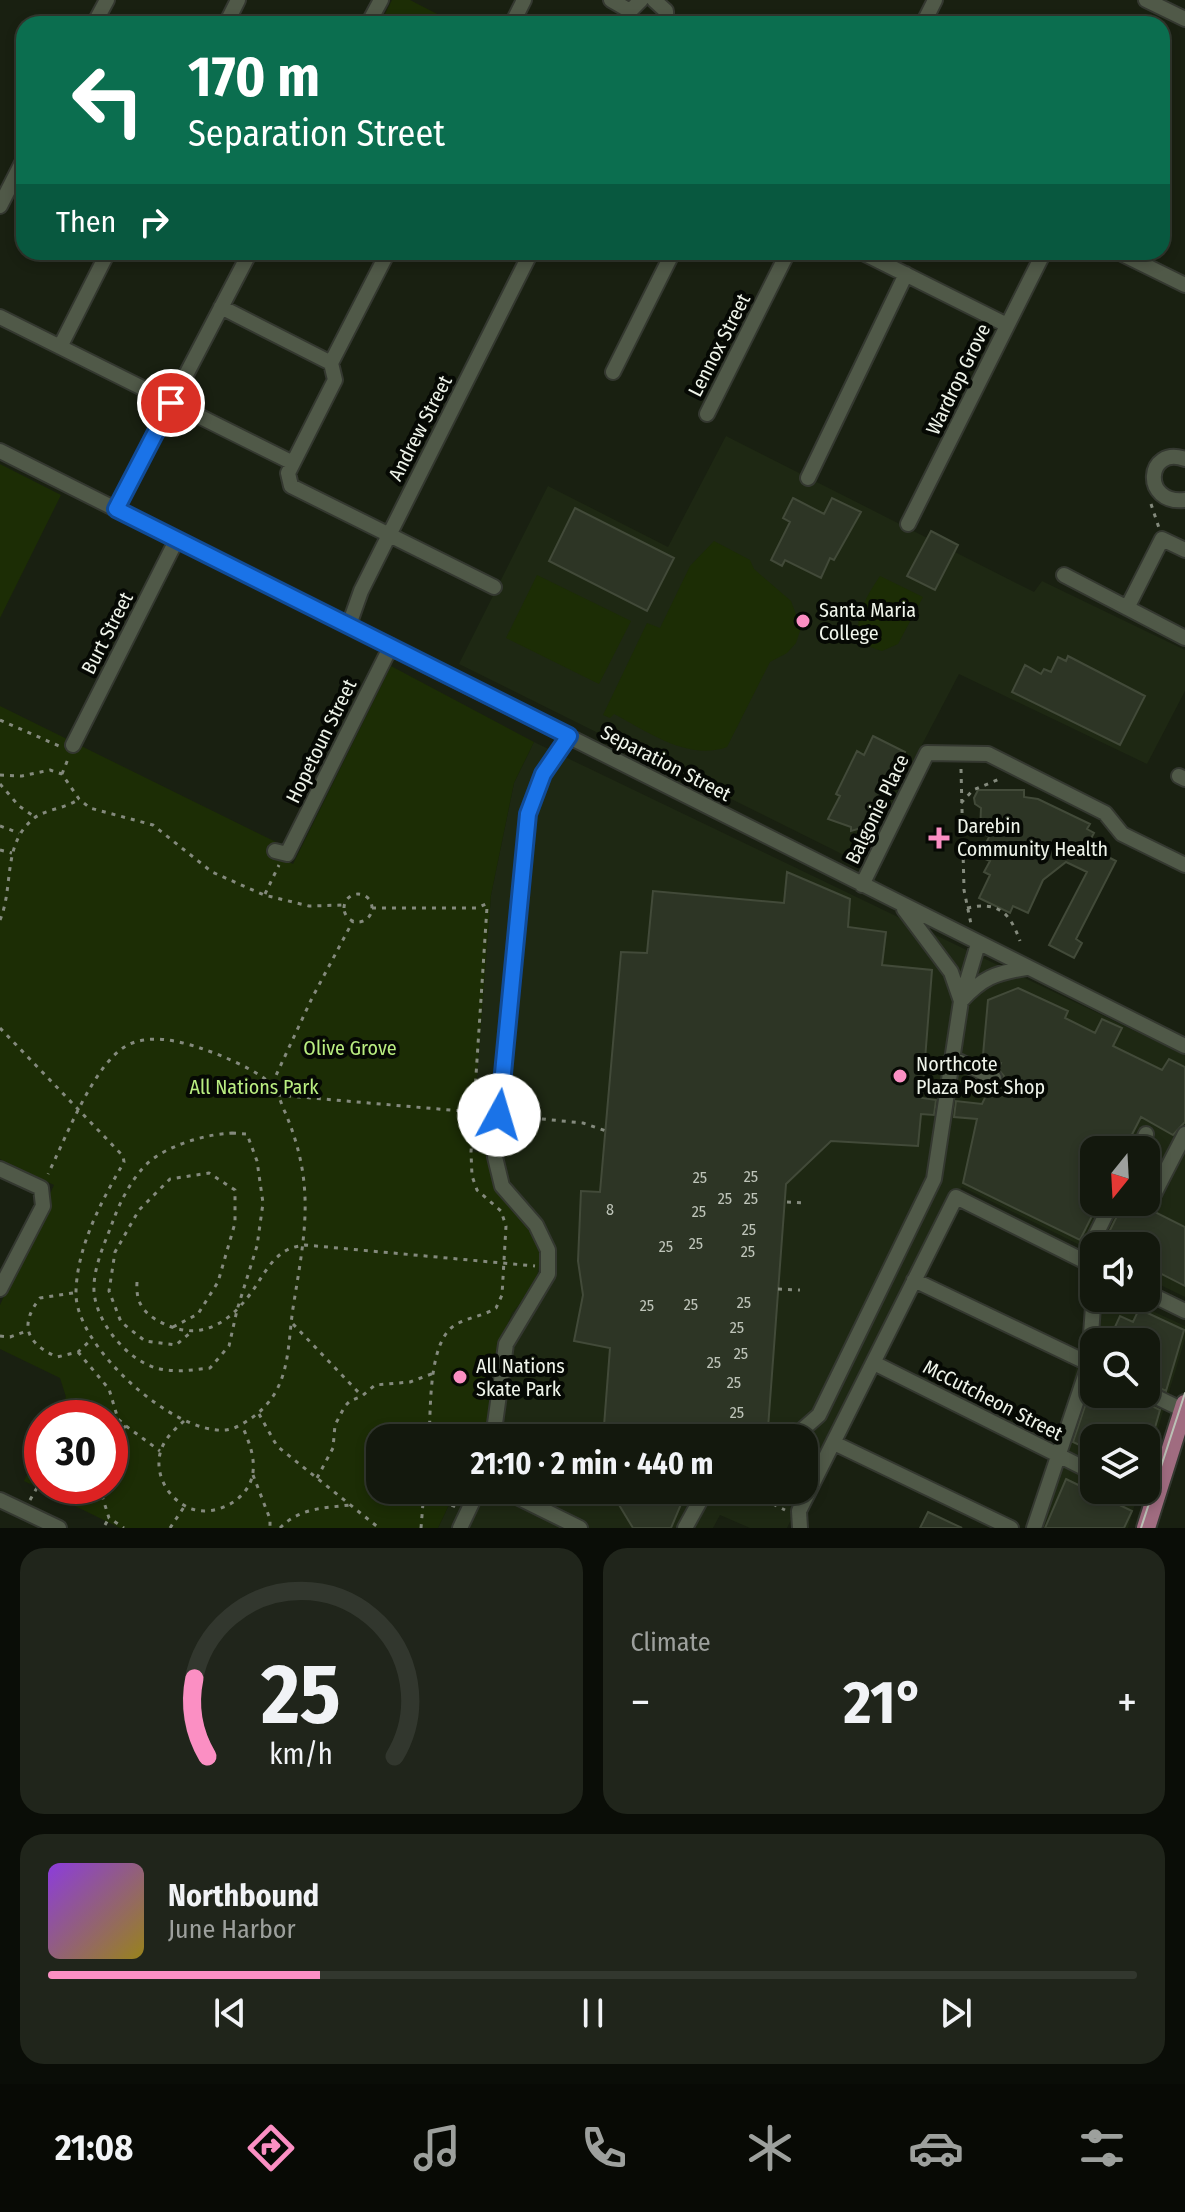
<!DOCTYPE html>
<html lang="en">
<head>
<meta charset="utf-8">
<style>
	:root { --surface:#13180d; --page:#20251b; --text:#f1f3f6; --muted:#9da09d; --line:#32372e; --accent:#fb8fc3 }
	body { margin:0; font-family:"Fira Sans Condensed",sans-serif; background:var(--page); color:var(--text); height:100vh; display:flex; flex-direction:column; font-size:30px; white-space:nowrap }
	* { box-sizing:border-box; margin:0 }
	p { font-size:26px; color:var(--muted) }
	.icon { flex:none; width:44px; height:44px; fill:none; stroke:currentColor; stroke-width:2; stroke-linecap:round; stroke-linejoin:round }
	.map { position:relative; height:1528px; overflow:hidden }
	.sheet { display:flex; flex-direction:column; gap:20px; padding:20px; background:#0a0d07; flex:1 }
	.sheet>* { flex:none }
	.hud { position:absolute; left:16px; top:16px; width:1154px; height:244px; border-radius:24px; box-shadow:0 4px 12px #0003,0 0 0 2px var(--line); background:#0b6e4f; color:#fff; overflow:hidden }
	.needle { width:52px; rotate:198deg }
	.buttons { position:absolute; left:1080px; top:1136px; display:grid; gap:16px }
	.buttons a { display:grid; place-items:center; width:80px; height:80px; border-radius:16px; background:var(--surface); box-shadow:0 4px 12px #0003,0 0 0 2px var(--line); font-size:40px }
	.speed { position:absolute; left:24px; top:1400px; display:flex; gap:16px; font-size:40px; font-weight:700; text-align:center }
	.speed>* { display:grid; place-content:center; width:104px; height:104px; border-radius:50%; background:var(--surface); box-shadow:0 4px 12px #0003,0 0 0 2px var(--line); line-height:1 }
	.speed .limit { border:12px solid #d22; background:#fff; color:#111 }
	.pin { position:absolute; display:grid; place-items:center; width:68px; height:68px; color:#fff; margin:-34px; border:4px solid #fff; border-radius:50%; box-shadow:0 2px 8px #0007 }
	.me { position:absolute; width:88px; margin:-44px; rotate:6deg; stroke-linejoin:round; filter:drop-shadow(0 0 6px #0008) }
	.turn { display:flex; align-items:center; gap:28px; height:168px; padding:0 40px; font-size:36px }
	.turn .icon { width:104px; height:104px; stroke-width:2.5 }
	.turn b { display:block; font-size:56px; line-height:68px }
	.then { display:flex; align-items:center; height:76px; padding:0 40px; background:#0003; gap:16px; font-size:30px }
	.big { font-size:60px; font-weight:700; line-height:1.1 }
	.sheet .tile { flex:1; display:flex; flex-direction:column; justify-content:center; gap:12px; min-width:0; padding:0 28px; border-radius:24px; background:var(--page) }
	.sheet .dial { align-items:center; gap:0 }
	.dial svg { height:208px; overflow:visible; fill:none; stroke:var(--line); stroke-width:7; stroke-linecap:round; text-anchor:middle }
	.dial text { fill:var(--text); stroke:none }
	.song { display:flex; align-items:center; gap:24px }
	.cover { width:96px; height:96px; border-radius:12px; background:linear-gradient(135deg,hsl(270 70% 55%),hsl(50 70% 35%)) }
	.played { height:8px; border-radius:4px; background:linear-gradient(90deg,var(--accent) 25%,var(--line) 25%) }
	.keys { display:flex; justify-content:space-around; direction:ltr }
	.heat { display:flex; justify-content:space-between; align-items:center; font-size:44px; direction:ltr }
	.sheet .tiles { flex:1; display:grid; gap:20px; grid-template-columns:1fr 1fr }
	.tile:last-child { grid-column:span 2 }
	.trip { position:absolute; left:366px; top:1424px; width:452px; height:80px; border-radius:24px; background:var(--surface); box-shadow:0 4px 12px #0003,0 0 0 2px var(--line); font-weight:700; line-height:80px; text-align:center }
	.tab-bar { display:flex; height:128px; justify-content:space-around; align-items:center; background:#080a05; color:var(--muted) }
	.tab-bar .icon { width:56px; height:56px }
	.tab-bar .on { color:var(--accent) }
	.tab-bar b { font-size:36px; color:var(--text) }
	.map>svg:first-child { display:block }
</style>
</head>
<body>
<div class="map">
<svg width="1185" height="1528" viewBox="0 0 1185 1528">
	<rect width="100%" height="100%" fill="#192011"/>
	<path fill="#1e2813" fill-rule="evenodd" d="M726,436L1034,592L1042,581L1185,650V691L1147,764L959,674L860,863L459,664L548,486L668,547Z
		M534,742L1185,1055V1297L1146,1278V1246H1094V1252L962,1187L912,1277L787,1528H750L720,1515L713,1528H438L456,1490H804V1438H487L498,1349L512,1313L535,1285L471,1152L491,895L514,783ZM1094,1150H1146V1202H1094Z
		M1094,1298H1124L1185,1326V1339L1146,1468V1438H1094V1490H1139L1128,1528H1035L1064,1424L1089,1307ZM1094,1342H1146V1394H1094Z"/>
	<path fill="#1c2d05" d="M392,0H410L447,19L444,24H380Z
		M0,464L61,495L0,618Z
		M714,541L750,560L754,569L791,601L801,628L796,643L787,653L770,662L727,747C688,761 648,732 614,714L610,718L603,715L647,623L660,628L690,566Z
		M537,575L631,621L599,684L506,638Z
		M880,576L923,597L898,644L882,651C839,640 865,598 880,576Z
		M391,666L534,742L514,783L491,895L471,1152L487,1153L497,1190L532,1227L541,1254L535,1286L512,1313L498,1349L487,1438H380V1490H456L438,1528H120L24,1481L42,1444V1486H110V1418H55L66,1397L60,1378L0,1349V1305L54,1185L0,1159V706L276,842L271,853L293,864Z"/>
	<path fill="#2d3525" stroke="#424a39" stroke-width="2" d="M793,498L824,514L832,498L861,512L834,560L830,558L821,578L785,560L782,566L771,560L790,522L783,518Z
		M575,508L674,558L647,611L549,561Z
		M931,531L958,545L935,590L907,576Z
		M1068,656L1145,696L1120,745L1012,692L1025,665L1041,674L1044,669L1051,672L1058,657L1066,661Z
		M873,736L905,752L874,815L861,828L851,831V827L828,819L840,796L836,794L857,751L864,755Z
		M978,790H1024V797L1038,799L1090,824L1087,829L1094,833L1087,846L1116,861L1076,939L1082,943L1074,958L1049,945L1087,872L1066,862L1043,880L1028,913L1013,906L1010,913L979,898L990,875L984,872L990,861L985,859L990,847L985,845L989,837L980,832L981,808L975,804L974,798Z
		M787,872L850,899L848,927L886,932L882,965L932,970L922,1098L936,1100L934,1115L921,1114L918,1146L831,1141L786,1184L768,1428L704,1425L702,1438H583L585,1425L604,1426L610,1348L574,1341L583,1295L578,1261L581,1191L600,1192L621,952L647,953L653,891L784,903Z
		M1018,988L1068,1011L1065,1018L1095,1033L1102,1019L1122,1028L1113,1046L1162,1070L1169,1059L1185,1067V1122L1173,1135L1141,1117L1124,1150H1094V1202H1099L1080,1240L963,1183L977,1119L954,1117L956,1101L982,1104L990,1087L996,1088L1003,1083L1004,1076L998,1069L1001,1063L983,1055L988,1000Z
		M1124,1202H1135L1185,1227V1286L1146,1266V1246H1102Z
		M1139,1309L1184,1330L1166,1391L1146,1382V1342H1108L1120,1316L1133,1322Z
		M1089,1394H1136L1142,1401L1160,1410L1152,1438H1094V1452L1073,1442Z
		M1066,1479L1132,1511L1124,1528H1045Z
		M610,1490H687L671,1528H633Z
		M928,1512L962,1528H920Z"/>
	<g fill="none" stroke-linecap="round" stroke-linejoin="round">
		<defs>
			<path id="minor" d="M611,0L630,11
				M654,0L666,11V24
				M1146,0L1185,19
				M94,24L107,0
				M226,24L238,0
				M368,24L381,0
				M512,24L524,0
				M630,24V11L641,0
				M923,24L935,0
				M0,206L24,159
				M388,252L331,363L335,380L288,473L291,486L494,587
				M861,252L1007,325
				M1118,252L1185,285
				M221,307L331,363
				M0,317L293,463
				M60,347L108,252
				M613,372L673,252
				M707,414L788,252
				M0,451L1185,1046
				M1185,459C1146,445 1141,505 1185,500
				M808,478L906,274
				M116,509L250,252
				M908,524L1044,252
				M1064,575L1185,638
				M1127,608L1162,539L1185,550
				M349,625L361,591L531,252
				M73,745L177,539
				M1179,776L1185,779
				M275,851L287,854L391,646
				M862,885L927,753L988,754L1105,813L1122,834L1185,865
				M904,909L951,972L961,1001C982,978 995,973 1026,968
				M952,1058L994,1078
				M1139,1150L1146,1134
				M0,1169L41,1188L43,1206L0,1289
				M1146,1192L1153,1196L1185,1134
				M1083,1261L1112,1202
				M914,1280L1094,1366
				M1146,1292L1185,1311
				M874,1363L1094,1473
				M1146,1392L1183,1410
				M493,1438L506,1344L548,1274V1250L536,1225L502,1186L495,1157L528,814L543,774L569,736
				M793,1438L819,1415L934,1179L961,1001L978,944
				M834,1443L1011,1528
				M503,1490L580,1528
				M1131,1490L1154,1501
				M0,1500L59,1528
				M460,1528L478,1490
				M685,1528L706,1490
				M800,1528L799,1511L956,1197L1094,1266
				M1034,1528L1089,1364L1093,1306L1097,1298"/>
			<path id="major" d="M1146,1528L1185,1404"/>
		</defs>
		<use href="#minor" stroke="#343830" stroke-width="18"/>
		<use href="#major" stroke="#343830" stroke-width="22"/>
		<path stroke="#848a7d" stroke-width="3" stroke-dasharray="4 6" stroke-linecap="butt" d="M1151,504L1159,528
			M0,720L59,746
			M961,769L964,890L971,924
			M62,774L68,759
			M0,775L22,776L50,770L62,774L79,799L90,808L153,825L212,872L264,895L309,906L344,905
			M0,784L19,806L35,817
			M961,803L973,790L1002,778
			M0,826L19,833
			M0,850L12,853
			M344 908a14 14 0 1 1 28 0a14 14 0 1 1-28 0Z
			M265,894L279,865
			M372,908H477L486,904L487,907L471,1152L472,1176L477,1190L501,1211L506,1226L502,1295L496,1308C484,1316 468,1317 455,1325C428,1342 431,1408 429,1438
			M967,908C999,901 1010,913 1020,941
			M0,920C14,887 2,845 33,819C45,809 65,809 79,799
			M0,1028L123,1156L124,1162C102,1200 77,1246 76,1292C74,1345 173,1435 226,1430C236,1429 245,1422 253,1417C291,1389 287,1349 293,1308C305,1233 316,1185 285,1112C281,1104 278,1091 272,1085C259,1071 221,1055 203,1049C180,1041 149,1033 126,1046C93,1065 65,1140 48,1174
			M272,1084L312,998L353,921
			M277,1095L484,1113
			M512,1116L583,1123L606,1131
			M232,1133L247,1134L257,1161L263,1203L257,1246L237,1310L229,1346L210,1368C192,1370 174,1373 156,1368C126,1359 96,1322 94,1291C93,1267 105,1243 113,1221C121,1199 137,1168 157,1156C177,1143 208,1134 232,1133Z
			M787,1202L806,1203
			M137,1282C136,1299 140,1309 155,1319C195,1343 225,1328 251,1293C262,1278 270,1259 287,1250C292,1247 299,1246 305,1245L535,1266
			M778,1289L800,1290
			M73,1293L40,1298C19,1325 26,1343 57,1357L78,1352L92,1339
			M293,1324L362,1396
			M173,1327L198,1314L218,1282L235,1223V1190L209,1173L170,1179L139,1210L115,1252L109,1291L121,1322L145,1341L176,1345L190,1333
			M0,1336L10,1337L27,1331
			M78,1352L109,1389L118,1419L126,1426L110,1439
			M259,1414L277,1446L379,1528
			M184,1421C175,1429 165,1438 161,1450C153,1474 169,1501 192,1509C217,1517 250,1499 253,1472C255,1455 248,1440 242,1425
			M126,1426L160,1451
			M713,1438L719,1426
			M253,1475L270,1519V1528
			M317,1478L333,1448L335,1425L345,1406L350,1401L362,1396L375,1385L410,1382L434,1373
			M99,1486L109,1518L124,1528
			M424,1493L456,1507
			M30,1500L42,1479
			M773,1504L785,1510
			M105,1525L109,1518
			M170,1528L186,1504
			M280,1528C299,1508 324,1508 350,1505
			M421,1528L424,1490"/>
		<use href="#minor" stroke="#505948" stroke-width="14"/>
		<use href="#major" stroke="#a06c80" stroke-width="18"/>
		<path stroke="#bbc1b5" stroke-width="2" d="M1141,1528L1185,1393"/>
	</g>
	<g fill="none" stroke-linecap="round" stroke-linejoin="round">
		<defs>
			<path id="route" d="M171,403L116,509L569,736L543,774L528,814L499,1115"/>
		</defs>
		<use href="#route" stroke="#114b97" stroke-width="20"/>
		<use href="#route" stroke="#1a73e8" stroke-width="14"/>
	</g>
	<g fill="#fb8fc3" stroke="#060904" stroke-width="3">
		<circle cx="803" cy="621" r="8"/>
		<path d="M935 826h8v8h8v8h-8v8h-8v-8h-8v-8h8z"/>
		<circle cx="900" cy="1076" r="8"/>
		<circle cx="460" cy="1377" r="8"/>
	</g>
	<g text-anchor="middle" dominant-baseline="central" stroke-width="8" stroke-linejoin="round" paint-order="stroke">
		<g font-size="16" fill="#bec4b9">
			<text x="751" y="1176">25</text>
			<text x="700" y="1177">25</text>
			<text x="725" y="1198">25</text>
			<text x="751" y="1198">25</text>
			<text x="610" y="1209">8</text>
			<text x="699" y="1211">25</text>
			<text x="749" y="1229">25</text>
			<text x="696" y="1243">25</text>
			<text x="666" y="1246">25</text>
			<text x="748" y="1251">25</text>
			<text x="744" y="1302">25</text>
			<text x="691" y="1304">25</text>
			<text x="647" y="1305">25</text>
			<text x="737" y="1327">25</text>
			<text x="741" y="1353">25</text>
			<text x="714" y="1362">25</text>
			<text x="734" y="1382">25</text>
			<text x="737" y="1412">25</text>
		</g>
		<g font-size="20" fill="#eff4ea" stroke="#060904">
			<text transform="translate(719 345) rotate(-63)">Lennox Street</text>
			<text transform="translate(958 379) rotate(-64)">Wardrop Grove</text>
			<text transform="translate(420 428) rotate(-63)">Andrew Street</text>
			<text transform="translate(107 633) rotate(-63)">Burt Street</text>
			<text transform="translate(321 741) rotate(-64)">Hopetoun Street</text>
			<text transform="translate(666 763) rotate(27)">Separation Street</text>
			<text transform="translate(877 809) rotate(-64)">Balgonie Place</text>
			<text transform="translate(993 1400) rotate(27)">McCutcheon Street</text>
		</g>
		<g font-size="20" fill="#eff4ea" stroke="#060904" text-anchor="start">
			<text x="819" y="610">Santa Maria<tspan x="819" dy="23">College</tspan></text>
			<text x="957" y="826">Darebin<tspan x="957" dy="23">Community Health</tspan></text>
			<text x="916" y="1064">Northcote<tspan x="916" dy="23">Plaza Post Shop</tspan></text>
			<text x="476" y="1366">All Nations<tspan x="476" dy="23">Skate Park</tspan></text>
		</g>
		<g font-size="20" fill="#baee81" stroke="#060904">
			<text x="350" y="1048">Olive Grove</text>
			<text x="254" y="1087">All Nations Park</text>
		</g>
	</g>
</svg>
<div class="buttons">
<a><svg class="needle" viewBox="-14 -14 28 28"><path d="M0-13l5 13h-10z" fill="#e53935"/><path d="M0 13l5-13h-10z" fill="#9da09d"/></svg></a>
<a><svg class="icon" aria-label="sound" viewBox="0 0 24 24"><path d="M4 9h4l5-4v14l-5-4H4zM17 9q2 3 0 6"/></svg></a>
<a><svg class="icon" aria-label="search" viewBox="0 0 24 24"><circle cx="10" cy="10" r="6"/><path d="M15 15l6 6"/></svg></a>
<a><svg class="icon" aria-label="layers" viewBox="0 0 24 24"><path d="M12 4l9 5-9 5-9-5zM3 14l9 5 9-5"/></svg></a>
</div>
<div class="speed"><div class="limit">30</div></div>
<div class="pin" style="left:171px;top:403px;background:#d93025"><svg class="icon" aria-label="arrive" viewBox="0 0 24 24"><path d="M6 21V4h12l-3 4 3 4H6"/></svg></div>
<svg class="me" style="left:499px;top:1115px" viewBox="-20 -20 40 40"><circle r="19" fill="#fff"/><path d="M0-13L10 11 0 6-10 11z" fill="#1a73e8"/></svg>
<div class="trip">21:10 · 2 min · 440 m</div>
<div class="hud">
<div class="turn"><svg class="icon" aria-label="left" viewBox="0 0 24 24"><path d="M17 20v-9H6M10 6l-5 5 5 5"/></svg><div><b>170 m</b>Separation Street</div></div>
<div class="then">Then<svg class="icon" aria-label="right" viewBox="0 0 24 24"><path d="M7 20v-9h11M14 6l5 5-5 5"/></svg></div>
</div>
</div>
<section class="sheet">
<div class="tiles">
<div class="tile dial"><svg viewBox="0 0 100 80">
<path d="M14 69A42 42 0 1 1 86 69"/>
<path d="M14 69A42 42 0 0 1 9 39" stroke="#fb8fc3"/>
<text x="50" y="56" font-size="32" font-weight="700">25</text>
<text x="50" y="72" font-size="11">km/h</text>
</svg></div>
<div class="tile"><p>Climate</p>
<div class="heat"><a>−</a><b class="big">21°</b><a>+</a></div>
</div>
<div class="tile">
<div class="song"><i class="cover"></i><div><b>Northbound</b><p>June Harbor</p></div></div>
<div class="played"></div>
<div class="keys"><svg class="icon" aria-label="previous" viewBox="0 0 24 24"><path d="M18 5L8 12l10 7zM5 5v14"/></svg><svg class="icon" aria-label="pause" viewBox="0 0 24 24"><path d="M8 5v14M16 5v14"/></svg><svg class="icon" aria-label="next" viewBox="0 0 24 24"><path d="M6 5l10 7-10 7zM19 5v14"/></svg></div>
</div>
</div>
</section>
<nav class="tab-bar">
<b>21:08</b>
<svg class="icon on" aria-label="directions" viewBox="0 0 24 24"><path d="M12 3l9 9-9 9-9-9zM9 14v-3h6M13 9l2 2-2 2"/></svg>
<svg class="icon" aria-label="music" viewBox="0 0 24 24"><path d="M9 18V5l10-2v13"/><circle cx="6" cy="18" r="3"/><circle cx="16" cy="16" r="3"/></svg>
<svg class="icon" aria-label="phone" viewBox="0 0 24 24"><path d="M5 4h4l2 5-3 2q2 4 5 5l2-3 5 2v4C11 20 4 13 5 4z"/></svg>
<svg class="icon" aria-label="climate" viewBox="0 0 24 24"><path d="M12 3v18M4 7l16 10M4 17L20 7"/></svg>
<svg class="icon" aria-label="car" viewBox="0 0 24 24"><path d="M5 17H2v-5l4-1 3-4h7l3 4 3 1v5h-3M9 17h6M6 11h13"/><circle cx="7" cy="17" r="2"/><circle cx="17" cy="17" r="2"/></svg>
<svg class="icon" aria-label="filters" viewBox="0 0 24 24"><path d="M4 7h16M4 17h16"/><circle cx="9" cy="7" r="2"/><circle cx="15" cy="17" r="2"/></svg>
</nav>
</body>
</html>
